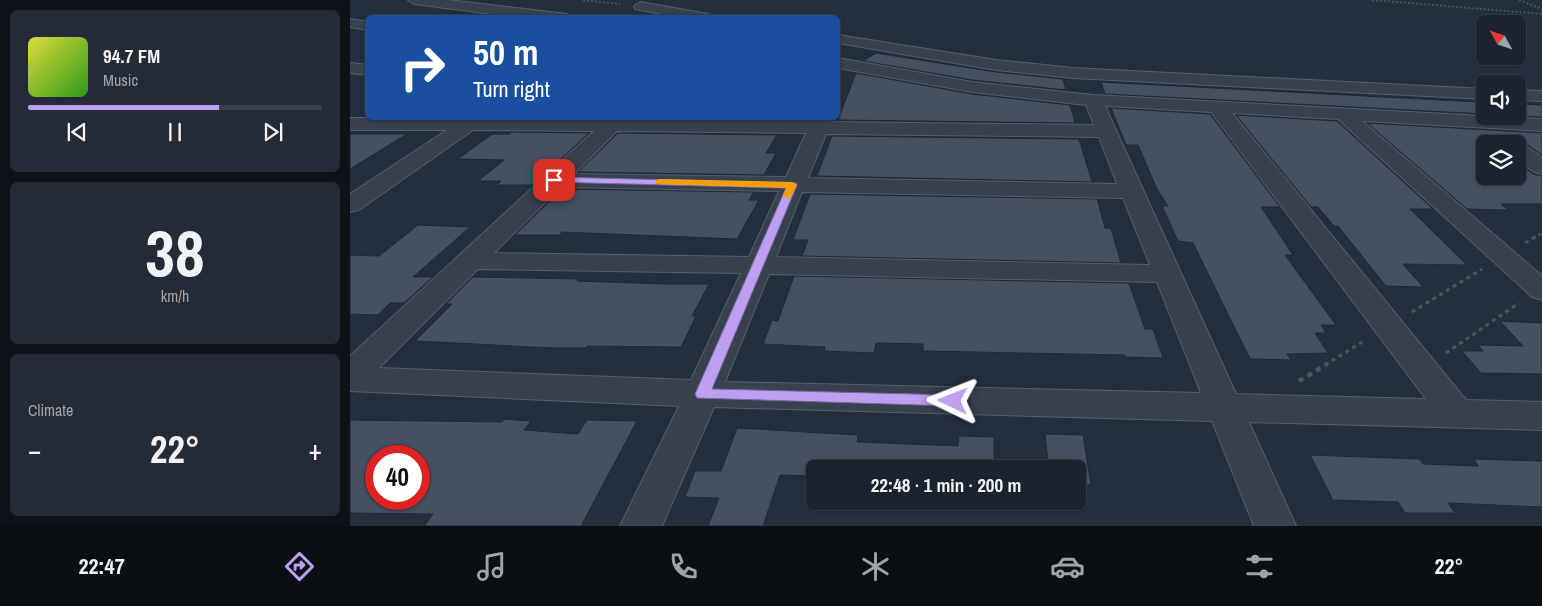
<!DOCTYPE html>
<html lang="en">
<head>
<meta charset="utf-8">
<style>
	:root { --surface:#1b232e; --page:#242b36; --text:#f1f3f6; --muted:#a0a4aa; --line:#39404a; --accent:#bca0f2 }
	body { margin:0; font-family:"Archivo Narrow",sans-serif; background:var(--page); color:var(--text); height:100vh; display:flex; flex-direction:column; font-size:19px; white-space:nowrap }
	* { box-sizing:border-box; margin:0 }
	p { font-size:16px; color:var(--muted) }
	.icon { flex:none; width:28px; height:28px; fill:none; stroke:currentColor; stroke-width:2; stroke-linecap:round; stroke-linejoin:round }
	.map { position:relative; flex:1; overflow:hidden }
	.details { display:flex; flex-direction:column; gap:10px; padding:10px; background:#0f1319; width:350px }
	.details>* { flex:none }
	.top-card { position:absolute; left:15px; top:15px; width:475px; height:105px; border-radius:8px; box-shadow:0 1px 4px #0004,0 0 0 1px var(--line); background:#1a4fa0; color:#fff; overflow:hidden }
	.needle { width:32px; rotate:310deg }
	.tools { position:absolute; left:1126px; top:15px; display:grid; gap:10px }
	.tools a { display:grid; place-items:center; width:50px; height:50px; border-radius:8px; background:var(--surface); box-shadow:0 1px 4px #0004,0 0 0 1px var(--line); font-size:25px }
	.speed { position:absolute; left:15px; top:445px; display:flex; gap:10px; font-size:25px; font-weight:700; text-align:center }
	.speed>* { display:grid; place-content:center; width:65px; height:65px; border-radius:50%; background:var(--surface); box-shadow:0 1px 4px #0004,0 0 0 1px var(--line); line-height:1 }
	.speed .limit { border:8px solid #d22; background:#fff; color:#111 }
	.pin { position:absolute; display:grid; place-items:center; width:42px; height:42px; color:#fff; margin:-21px; border-radius:10px; box-shadow:0 2px 8px #0006 }
	.me { position:absolute; width:55px; margin:-28px; rotate:272deg; stroke-linejoin:round; filter:drop-shadow(0 0 4px #0008) }
	.turn { display:flex; align-items:center; gap:18px; height:105px; padding:0 25px; font-size:22px }
	.turn .icon { width:65px; height:65px; stroke-width:2.5 }
	.turn b { display:block; font-size:35px; line-height:42px }
	.big { font-size:38px; font-weight:800; line-height:1.1 }
	.details .widget { flex:1; display:flex; flex-direction:column; justify-content:center; gap:8px; min-width:0; padding:0 18px; border-radius:8px; background:var(--page) }
	.details .dial { align-items:center; gap:0 }
	.dial b { font-size:65px; line-height:1 }
	.song { display:flex; align-items:center; gap:15px }
	.cover { width:60px; height:60px; border-radius:8px; background:linear-gradient(135deg,hsl(60 70% 55%),hsl(110 70% 35%)) }
	.played { height:5px; border-radius:2px; background:linear-gradient(90deg,var(--accent) 65%,var(--line) 65%) }
	.keys { display:flex; justify-content:space-around; direction:ltr }
	.heat { display:flex; justify-content:space-between; align-items:center; font-size:28px; direction:ltr }
	.trip { position:absolute; left:456px; top:460px; width:280px; height:50px; border-radius:8px; background:var(--surface); box-shadow:0 1px 4px #0004,0 0 0 1px var(--line); font-weight:800; line-height:50px; text-align:center }
	.tab-bar { display:flex; height:80px; justify-content:space-around; align-items:center; background:#0b0e12; color:var(--muted) }
	.tab-bar .icon { width:35px; height:35px }
	.tab-bar .active { color:var(--accent) }
	.tab-bar b { font-size:22px; color:var(--text) }
	main { display:flex; flex:1; min-height:0 }
	.map>svg:first-child { display:block }
</style>
</head>
<body>
<main>
<section class="details">
<div class="widget">
<div class="song"><i class="cover"></i><div><b>94.7 FM</b><p>Music</p></div></div>
<div class="played"></div>
<div class="keys"><svg class="icon" aria-label="previous" viewBox="0 0 24 24"><path d="M18 5L8 12l10 7zM5 5v14"/></svg><svg class="icon" aria-label="pause" viewBox="0 0 24 24"><path d="M8 5v14M16 5v14"/></svg><svg class="icon" aria-label="next" viewBox="0 0 24 24"><path d="M6 5l10 7-10 7zM19 5v14"/></svg></div>
</div>
<div class="widget dial"><b>38</b><p>km/h</p></div>
<div class="widget"><p>Climate</p>
<div class="heat"><a>−</a><b class="big">22°</b><a>+</a></div>
</div>
</section>
<div class="map">
<svg width="1192" height="526" viewBox="0 0 1192 526">
	<rect width="100%" height="100%" fill="#242f3e"/>
	<path fill="#455162" stroke="#1f2835" fill-rule="evenodd" d="M526,53L646,72L713,79L716,90L622,80L513,61Z
		M506,73L622,94L720,105L725,123L488,120Z
		M751,82L1128,102L1135,103V114L755,94Z
		M1168,104L1192,105V117L1168,116Z
		M761,108L860,114L930,207H911L943,255H935L986,325H971L976,333H965L978,353L937,354L941,360L900,359L843,243L828,241L812,206H818L807,189L788,145H776Z
		M886,115L987,121L1083,209H1060L1117,265L1053,264L1073,287L1036,286L988,226H984L968,207H961Z
		M1017,123L1192,133V155L1176,144L1169,142L1135,144V176H1168V162L1183,174L1192,176V204H1151L1158,210L1117,209Z
		M160,132L239,133L183,185H147L151,181H128L154,160L108,159L142,134H160Z
		M268,133L427,135L416,153H426L414,175L228,172Z
		M0,134H57L0,169Z
		M482,136L729,139L742,182L467,176Z
		M212,189L404,192L399,200H409L387,239L212,232L209,235H165Z
		M460,194L747,199L755,228H761L771,263L452,256L458,240H443Z
		M68,225L120,227L63,277H83L54,303H40L28,315L0,314V255L29,256Z
		M444,276L778,283L780,286L795,329H803L813,358L775,357L774,355L573,351V344L526,343L524,353L474,351L475,347L413,344L422,320L428,321Z
		M123,277L228,279L227,281L314,284H359L342,316H346L331,347L237,346L235,348H204L65,341L102,304H96Z
		M1150,321L1192,323V374L1131,373L1112,351H1133L1128,345L1173,346Z
		M154,419L181,421L174,430L228,434L237,420L287,421L231,526H74L83,514L0,513V420L152,422ZM26,456H69V499H26Z
		M387,428L508,435L507,442L608,446L609,436L644,437V469H465V476L430,475L413,526H358L369,498L335,497L345,471H371Z
		M695,434L733,435L741,485L728,484V469H690L689,461H698Z
		M960,455L1069,459L1073,464L1128,466L1124,459L1192,461V507L1098,503L1105,513H1055L1048,502L983,500Z
		M593,501H644V506L592,504Z
		M691,501H721V507H692Z"/>
	<g fill="none" stroke-linecap="round" stroke-linejoin="round">
		<defs>
			<path id="minor" d="M58,0H98L217,14L223,18H174L64,4Z
				M290,2L358,14L364,18H333L285,9L284,6Z
				M0,19L18,22V30L0,27Z
				M488,35L646,60L723,68L1135,89V99L723,78L646,70L488,43Z
				M488,58L622,82L743,95L1192,119V131L1012,121L1192,276V300L1182,297L988,119L882,113L1116,400L1192,402V430L899,422L946,526H904L862,421L364,407L312,526H270L329,406L0,391V356L244,131L123,130L9,210L0,212V194L97,130H0V118L257,119L277,118V119L462,121L464,118H482L481,122L744,125L736,105L622,92L488,68ZM755,106L861,112L1076,399L886,394ZM267,131L456,133L436,177L224,174ZM476,134L749,137L767,184L458,178ZM211,187L429,191L399,257L144,253ZM452,192L773,198L800,265L426,257ZM128,269L391,273L341,380L29,368ZM419,274L807,282L851,393L375,382Z
				M0,63L18,65V75L0,73Z
				M1168,90L1192,91V101L1168,100Z
				M1168,144L1175,146L1192,157V174L1184,172L1168,160Z"/>
		</defs>
		<use href="#minor" stroke="#565f6c" stroke-width="2"/>
		<path stroke="#44595c" stroke-width="2" stroke-dasharray="2 2" stroke-linecap="butt" d="M233,0L270,4
			M1022,0L1192,14
			M1169,0L1192,9"/>
		<path stroke="#44595c" stroke-width="2.5" stroke-dasharray="3 3" stroke-linecap="butt" d="M1183,238L1192,233"/>
		<path stroke="#44595c" stroke-width="3" stroke-dasharray="4 4" stroke-linecap="butt" d="M1175,243L1185,237
			M1062,312L1132,269
			M1096,353L1169,303
			M975,365L1014,341"/>
		<path stroke="#44595c" stroke-width="4.5" stroke-dasharray="5 5" stroke-linecap="butt" d="M949,381L977,364"/>
		<use href="#minor" fill="#38414e" fill-rule="evenodd"/>
	</g>
	<path fill="#bca0f2" stroke="#7a689d" d="M204,177L446,183L447,185L362,389L603,395L608,397L610,401L608,405L603,406L347,398L345,394L436,188L201,182V178Z"/>
	<path fill="#f59e0b" d="M310,179L442,182L447,185L441,197L438,198L433,195L436,188L306,184V180Z"/>
</svg>
<div class="tools">
<a><svg class="needle" viewBox="-14 -14 28 28"><path d="M0-13l5 13h-10z" fill="#e53935"/><path d="M0 13l5-13h-10z" fill="#a0a4aa"/></svg></a>
<a><svg class="icon" aria-label="sound" viewBox="0 0 24 24"><path d="M4 9h4l5-4v14l-5-4H4zM17 9q2 3 0 6"/></svg></a>
<a><svg class="icon" aria-label="layers" viewBox="0 0 24 24"><path d="M12 4l9 5-9 5-9-5zM3 14l9 5 9-5"/></svg></a>
</div>
<div class="speed"><div class="limit">40</div></div>
<div class="pin" style="left:204px;top:180px;background:#d93025"><svg class="icon" aria-label="arrive" viewBox="0 0 24 24"><path d="M6 21V4h12l-3 4 3 4H6"/></svg></div>
<svg class="me" style="left:603px;top:401px" viewBox="-20 -20 40 40"><path d="M0-17L14 15 0 8-14 15z" fill="#bca0f2" stroke="#fff" stroke-width="4"/></svg>
<div class="trip">22:48 · 1 min · 200 m</div>
<div class="top-card">
<div class="turn"><svg class="icon" aria-label="right" viewBox="0 0 24 24"><path d="M7 20v-9h11M14 6l5 5-5 5"/></svg><div><b>50 m</b>Turn right</div></div>
</div>
</div>
</main>
<nav class="tab-bar">
<b>22:47</b>
<svg class="icon active" aria-label="directions" viewBox="0 0 24 24"><path d="M12 3l9 9-9 9-9-9zM9 14v-3h6M13 9l2 2-2 2"/></svg>
<svg class="icon" aria-label="music" viewBox="0 0 24 24"><path d="M9 18V5l10-2v13"/><circle cx="6" cy="18" r="3"/><circle cx="16" cy="16" r="3"/></svg>
<svg class="icon" aria-label="phone" viewBox="0 0 24 24"><path d="M5 4h4l2 5-3 2q2 4 5 5l2-3 5 2v4C11 20 4 13 5 4z"/></svg>
<svg class="icon" aria-label="climate" viewBox="0 0 24 24"><path d="M12 3v18M4 7l16 10M4 17L20 7"/></svg>
<svg class="icon" aria-label="car" viewBox="0 0 24 24"><path d="M5 17H2v-5l4-1 3-4h7l3 4 3 1v5h-3M9 17h6M6 11h13"/><circle cx="7" cy="17" r="2"/><circle cx="17" cy="17" r="2"/></svg>
<svg class="icon" aria-label="filters" viewBox="0 0 24 24"><path d="M4 7h16M4 17h16"/><circle cx="9" cy="7" r="2"/><circle cx="15" cy="17" r="2"/></svg>
<b>22°</b>
</nav>
</body>
</html>
